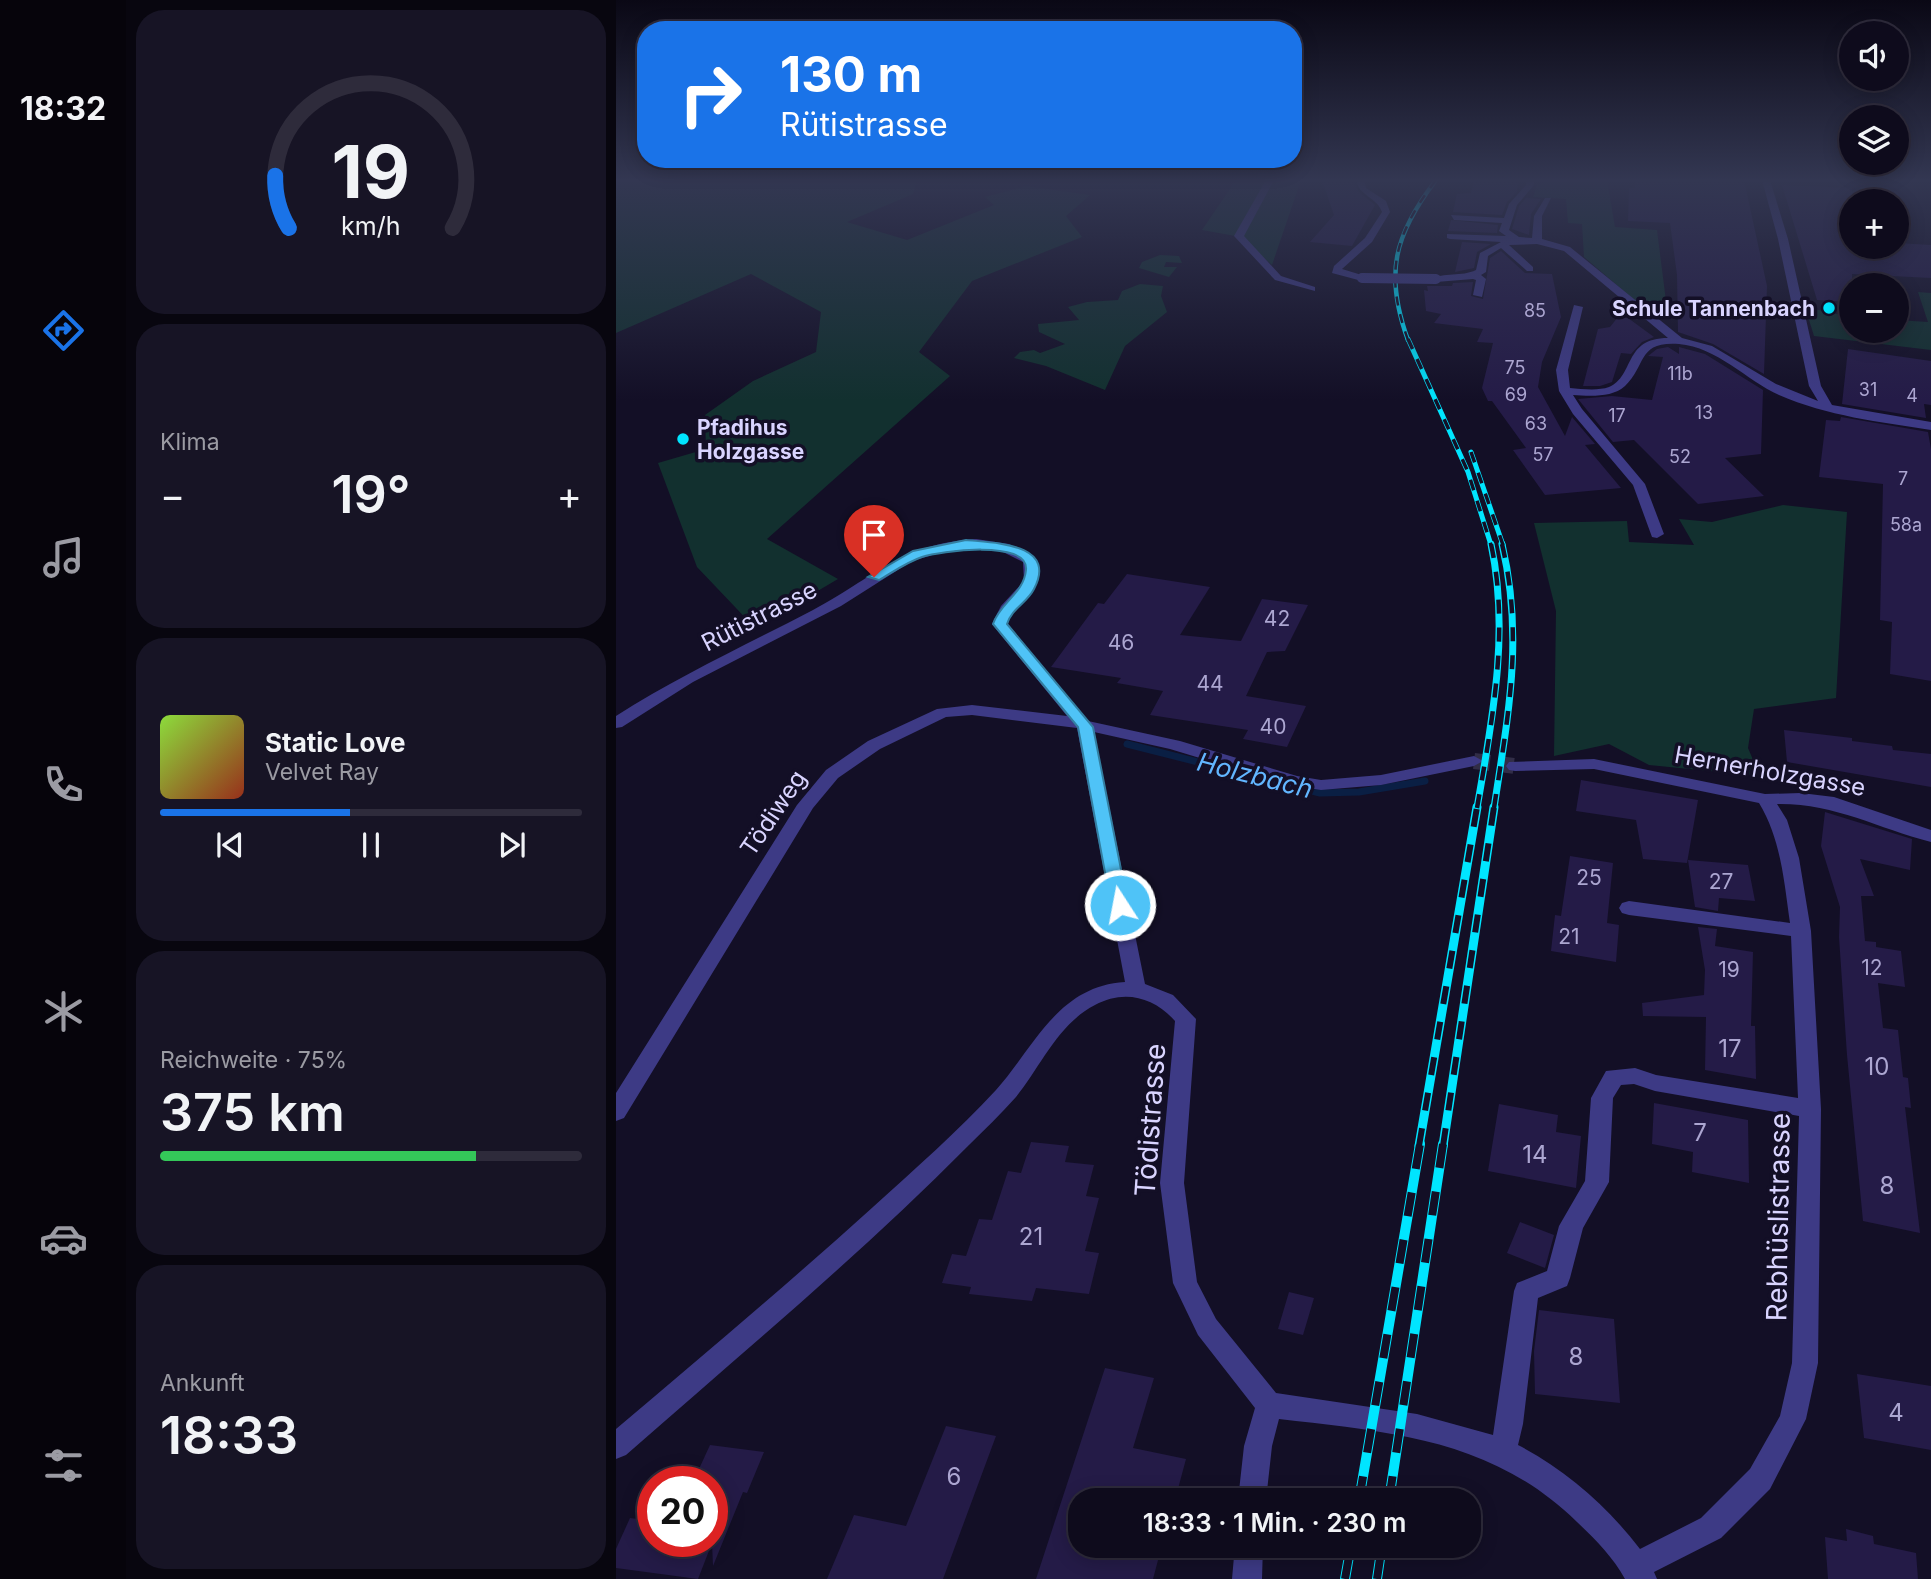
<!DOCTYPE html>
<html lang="de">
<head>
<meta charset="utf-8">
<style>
	:root { --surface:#0e0b1c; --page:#171425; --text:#f1f3f6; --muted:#9b9ba3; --line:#2e2b3b; --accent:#1a73e8 }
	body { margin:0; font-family:Inter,sans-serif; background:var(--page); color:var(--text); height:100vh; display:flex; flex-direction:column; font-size:26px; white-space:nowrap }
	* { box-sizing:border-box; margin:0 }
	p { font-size:23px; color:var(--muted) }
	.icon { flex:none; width:38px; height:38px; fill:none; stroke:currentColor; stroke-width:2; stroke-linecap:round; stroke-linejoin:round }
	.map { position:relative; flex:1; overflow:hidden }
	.panel { display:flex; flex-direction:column; gap:10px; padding:10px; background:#08060f; width:490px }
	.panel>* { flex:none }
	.banner { position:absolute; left:21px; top:21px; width:665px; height:147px; border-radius:28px; box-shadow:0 4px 18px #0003,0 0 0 2px var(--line); background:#1a73e8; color:#fff; overflow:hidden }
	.fabs { position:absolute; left:1223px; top:21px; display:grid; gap:14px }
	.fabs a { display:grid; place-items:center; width:70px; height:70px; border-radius:50%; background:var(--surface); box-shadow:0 4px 18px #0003,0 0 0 2px var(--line); font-size:35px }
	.speed { position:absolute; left:21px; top:1466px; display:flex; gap:14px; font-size:35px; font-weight:700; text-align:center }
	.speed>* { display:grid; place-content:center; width:91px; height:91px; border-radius:50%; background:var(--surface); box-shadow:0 4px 18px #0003,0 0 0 2px var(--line); line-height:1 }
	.speed .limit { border:10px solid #d22; background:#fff; color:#111 }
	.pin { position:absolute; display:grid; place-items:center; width:60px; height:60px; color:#fff; margin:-72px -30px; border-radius:50% 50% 50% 0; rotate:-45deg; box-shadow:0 0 7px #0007 }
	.pin .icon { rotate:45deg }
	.me { position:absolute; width:77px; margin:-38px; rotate:349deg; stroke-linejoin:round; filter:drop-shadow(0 0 5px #0008) }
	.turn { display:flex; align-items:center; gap:24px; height:147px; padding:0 28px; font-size:32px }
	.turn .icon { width:91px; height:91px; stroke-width:2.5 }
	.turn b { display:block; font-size:49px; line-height:60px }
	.big { font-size:52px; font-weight:600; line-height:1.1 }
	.panel .widget { flex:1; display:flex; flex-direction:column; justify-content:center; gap:10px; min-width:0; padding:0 24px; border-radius:28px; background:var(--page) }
	.panel .dial { align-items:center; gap:0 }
	.dial svg { height:182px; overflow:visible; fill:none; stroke:var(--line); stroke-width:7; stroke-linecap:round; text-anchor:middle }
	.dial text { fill:var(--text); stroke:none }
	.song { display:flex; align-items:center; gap:21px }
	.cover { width:84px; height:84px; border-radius:10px; background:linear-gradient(135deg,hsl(90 70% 55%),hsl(10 70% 35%)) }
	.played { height:7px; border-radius:4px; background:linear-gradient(90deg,var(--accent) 45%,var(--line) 45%) }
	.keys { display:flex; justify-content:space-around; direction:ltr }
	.heat { display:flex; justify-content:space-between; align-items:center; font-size:38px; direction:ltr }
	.charge { height:10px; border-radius:5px; background:linear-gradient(90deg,#34c759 75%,var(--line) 0) }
	.trip { position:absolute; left:452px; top:1488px; width:413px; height:70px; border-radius:28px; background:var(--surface); box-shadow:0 4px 18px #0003,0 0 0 2px var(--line); font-weight:600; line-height:70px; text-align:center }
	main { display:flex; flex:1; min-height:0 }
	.dock { display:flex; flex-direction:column; width:126px; justify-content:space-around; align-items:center; background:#06040b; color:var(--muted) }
	.dock .icon { width:49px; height:49px }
	.dock .current { color:var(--accent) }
	.dock b { font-size:32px; color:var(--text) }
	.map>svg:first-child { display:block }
</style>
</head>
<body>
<main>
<nav class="dock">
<b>18:32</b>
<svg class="icon current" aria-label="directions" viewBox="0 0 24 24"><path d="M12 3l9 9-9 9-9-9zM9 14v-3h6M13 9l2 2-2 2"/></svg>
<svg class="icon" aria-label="music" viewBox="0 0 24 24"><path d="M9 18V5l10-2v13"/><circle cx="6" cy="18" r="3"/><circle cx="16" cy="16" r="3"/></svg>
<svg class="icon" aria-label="phone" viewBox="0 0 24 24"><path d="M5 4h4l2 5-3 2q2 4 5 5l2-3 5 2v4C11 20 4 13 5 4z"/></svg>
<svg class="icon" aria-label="climate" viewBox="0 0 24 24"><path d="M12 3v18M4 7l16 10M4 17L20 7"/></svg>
<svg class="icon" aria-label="car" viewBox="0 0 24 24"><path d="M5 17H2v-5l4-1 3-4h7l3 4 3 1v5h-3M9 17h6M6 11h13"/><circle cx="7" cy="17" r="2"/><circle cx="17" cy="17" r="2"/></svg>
<svg class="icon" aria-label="filters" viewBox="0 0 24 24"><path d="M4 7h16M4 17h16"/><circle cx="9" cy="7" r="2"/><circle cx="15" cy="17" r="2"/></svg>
</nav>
<section class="panel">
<div class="widget dial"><svg viewBox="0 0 100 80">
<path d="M14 69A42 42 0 1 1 86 69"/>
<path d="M14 69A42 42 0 0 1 8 46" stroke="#1a73e8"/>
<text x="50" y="56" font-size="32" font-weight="700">19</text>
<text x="50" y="72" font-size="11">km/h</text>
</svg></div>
<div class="widget"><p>Klima</p>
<div class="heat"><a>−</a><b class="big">19°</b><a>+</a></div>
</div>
<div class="widget">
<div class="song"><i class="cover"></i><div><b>Static Love</b><p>Velvet Ray</p></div></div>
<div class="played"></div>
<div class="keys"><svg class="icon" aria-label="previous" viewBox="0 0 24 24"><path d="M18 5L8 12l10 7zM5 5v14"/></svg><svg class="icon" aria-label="pause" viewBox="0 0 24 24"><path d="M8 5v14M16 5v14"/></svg><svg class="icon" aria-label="next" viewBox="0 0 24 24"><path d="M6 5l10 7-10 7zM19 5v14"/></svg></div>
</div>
<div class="widget"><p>Reichweite · 75%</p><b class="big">375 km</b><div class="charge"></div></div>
<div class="widget"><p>Ankunft</p><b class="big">18:33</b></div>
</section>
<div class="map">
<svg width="1315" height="1579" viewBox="0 0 1315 1579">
	<rect width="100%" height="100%" fill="#130f26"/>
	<path fill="#12302f" d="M0,180H301L297,194L231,222L291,240L378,205L369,197L410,186L474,195L450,216L466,237L356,281L303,352L334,376L151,539L222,579L139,628L81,567L42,463L90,449L89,415L137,381L200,352L205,312L135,274L0,333Z
		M620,180H685L656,265L625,237L586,230Z
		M932,180H991L999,227L1041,230L1052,317L1036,315L968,257L966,224L952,223L950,199L917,197L921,185Z
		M544,255L563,256L566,263L550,262L548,267H561L553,277L523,268L526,262Z
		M524,284L547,286L545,296L551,312L509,346L489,390L430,366L398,358L404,352L418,350L424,353L449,344L423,332L422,324L463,320L452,307L471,302L502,300L506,291Z
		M1302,292L1315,293V350L1198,336L1189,307L1235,317L1236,331H1281V320L1312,322Z
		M1167,505L1231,512L1220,698L1138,709L1132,748L1144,776L1033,765L993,744L938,756L940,611L918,523L1011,521L1013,542L1078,545L1063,519L1096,522Z"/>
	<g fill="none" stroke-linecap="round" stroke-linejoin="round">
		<path stroke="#0a1f44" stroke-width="7" d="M511,744L704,793L743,792L809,781"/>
	</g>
	<path fill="#241b47" d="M706,180H738L742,191L759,205L736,246L694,242L718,215Z
		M858,180H902L901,192L891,202L886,215L837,212L841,194L855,193Z
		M1019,180H1128L1151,286L1148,374L1097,344L1062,332L1061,275L1054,223L1012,221L1013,188H1019Z
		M1166,185L1236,188V247H1281V243L1315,245V278L1236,274V302L1201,300Z
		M910,198L925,199L915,214L913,235L896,229L903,206Z
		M835,220L882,225L881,233L832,231Z
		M846,242L875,244L861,252L858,268L839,272Z
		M885,251L909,273L936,274L945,317L926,362L922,387L949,436L956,417L979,444L969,445L1005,488L929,495L897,450L910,448L876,401H872L866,388L877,343L861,342L867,329L818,323L825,314L810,311L808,290L812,291L811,286H836L837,283L857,282L855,296L867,299L874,258Z
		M1002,317L1012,318L1038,337L1026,342L1015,354L1005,353L996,382L984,386H967L982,329L994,327Z
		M1052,347L1063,354V347L1089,354L1147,390L1145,454L1109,458L1148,496L1082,504L1018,440L997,442L962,399L996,396L1036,400L1047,357L1032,356L1041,349Z
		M1232,349L1315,361V405L1308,404L1310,418L1226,404Z
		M1225,417L1312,432L1315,449V681L1274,674L1276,622L1264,620L1267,484L1203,477L1210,420L1224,421Z
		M511,574L594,587L564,635L625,641L646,599L692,605L669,651L651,652L630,696L690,706L671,747L627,739L632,730L534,715L547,691L501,683L505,678L435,667L482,603L488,604Z
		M1168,730L1236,738V741L1276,746L1277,750L1315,754V787L1171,762Z
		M965,780L1082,800L1071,863L1027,859L1020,820L960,811Z
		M1209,812L1296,839L1294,870L1244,859L1258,896H1245L1249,941L1260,942V947L1285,951L1289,987L1262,983L1267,1028L1282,1030L1287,1077L1292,1078L1295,1108L1289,1107L1304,1233L1247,1221L1231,1055L1223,937L1224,907L1205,846Z
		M954,856L997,863L991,923L1003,925L1000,962L935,951L939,915L945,916Z
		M1072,860L1132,865L1139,901L1103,898L1102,911L1079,907Z
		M1082,927L1101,929L1099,946L1137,952L1135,1026H1139L1140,1079L1089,1070L1090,1017L1027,1016L1026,1003L1088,995L1089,970Z
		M1038,1103L1132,1120L1133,1183L1076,1172L1077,1152L1036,1144Z
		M883,1104L942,1115L940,1132L965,1136L960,1188L872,1171Z
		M415,1142L453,1146L449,1162L478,1165L470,1196L483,1198L469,1251L483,1253L473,1294L420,1288L416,1301L353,1294L355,1287L326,1283L336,1254L350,1256L363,1219L376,1220L392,1171L405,1173Z
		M904,1222L938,1235L929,1268L891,1253Z
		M673,1292L698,1298L687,1335L662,1329Z
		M923,1310L998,1319L1004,1403L919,1394L918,1351Z
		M489,1368L538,1378L517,1448L570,1459L559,1500H464V1545H546L537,1579H420Z
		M1241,1374L1315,1386V1450L1248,1438Z
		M330,1426L380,1436L327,1579H211L238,1515L290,1526Z
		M94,1445L148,1452L131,1493L127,1492L97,1566L96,1543L82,1579L0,1568V1549L14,1518L37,1521V1542H96V1482H77Z
		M1230,1529L1257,1536L1258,1544L1300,1553L1302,1579H1212L1209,1537L1231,1541Z"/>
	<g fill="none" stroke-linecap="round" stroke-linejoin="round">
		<path stroke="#312d47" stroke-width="16" stroke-dasharray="16 8" stroke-linecap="butt" d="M858,761L899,766"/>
		<path fill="#3d3a85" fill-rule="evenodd" d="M650,180H658L628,236L665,276L699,287V291L659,280L618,236Z
			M740,180H748L750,188L770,201L774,212L756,242L726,269L749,276L751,278L746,281L716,273L718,266L749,238L766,212C761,197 743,196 740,180Z
			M910,180H918V185L901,205L893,230L903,237L916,238L918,216L929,198H935L926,216V239L954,247L1066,338L1096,346L1160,384L1202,401L1193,386L1162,239L1146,180H1154L1172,239L1205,386L1216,405L1315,422V430C1264,422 1211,416 1163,395C1130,380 1101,347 1063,344C1021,341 1031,365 1009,386C996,398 973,396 957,395L966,409L1029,484L1048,534L1041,538L1036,537L1017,485L957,414L943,391L940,370L958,305L967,307L952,370L954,388C966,389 982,391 993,387C1019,376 1007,338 1052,338L948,251L921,244L893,245L917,267V271H911L885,248L872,256L870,272L865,275L870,279L866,297L857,295L860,280L857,279L820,282L815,279C827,272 846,277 860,270L864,253L885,242L834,239L831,238V234L890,236L883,231L886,223L838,220L835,215L888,218L893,204L910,185Z
			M360,539L393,544L421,560L422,581L395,612L392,624L472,721L564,741L681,776L705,780L765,775L858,756L867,761L858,766L765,785L705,790L673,785L554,749L478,732L529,984L557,995L580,1019L568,1183L581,1282L600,1319L660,1393L801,1414L877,1435L898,1291L901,1283L931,1271L943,1226L969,1181L975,1098L990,1071L1019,1068L1040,1075L1182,1098L1175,936L1013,915L1006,913L1003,908L1006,903L1013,901L1174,923C1168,881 1165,839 1143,803L978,769L899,771L893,770L890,766L893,762L978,759L1149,794L1185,793L1218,797L1315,830V842C1261,828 1218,803 1161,804L1171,820L1183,858L1195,931L1205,1109L1202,1363L1190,1419L1154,1489L1105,1538L1038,1572L1041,1579H1009C997,1557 979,1539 961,1522C876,1439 775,1432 663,1419L656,1446L650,1500H622L628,1446L639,1408L582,1335L557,1283L544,1183L559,1021C538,997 508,989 479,1005C442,1024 425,1066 400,1097C385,1114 368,1130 352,1146C244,1255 125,1354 10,1455L0,1459V1429C86,1356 173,1283 257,1207C299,1169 342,1131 380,1090C419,1046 442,986 509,982L461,728L356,715L330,717L264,749L222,778L197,808L8,1118L0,1121V1093L181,805L210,770L252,741L321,709L356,705L451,716L376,624L385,606L408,581L407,562L385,551L360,548L330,551L296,561L225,606L77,682L6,727L0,728V716C63,676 130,645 197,610C257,578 287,543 360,539ZM1018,1084L1039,1091L1183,1116L1176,1363L1164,1416L1134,1469L1085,1518L1024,1549C991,1506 950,1470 902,1445L907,1424L922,1298L951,1286L954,1278L967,1228L993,1182L997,1098L1005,1085Z
			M619,1545H647L646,1579H616Z"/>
		<defs>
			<path id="rail-far4" d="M792,340C768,274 778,235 820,180"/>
			<path id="rail-far3" d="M792,339L852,472L875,545
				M855,452L887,545"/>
			<path id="rail-far2" d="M861,808C876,721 894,632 875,544
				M878,808C892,715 908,638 886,544"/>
			<path id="rail-far1" d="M803,1146L861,807
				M827,1146L878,807"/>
			<path id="rail" d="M743,1500L804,1144
				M773,1500L827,1144
				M729,1579L735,1545
				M761,1579L766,1545"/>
		</defs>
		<use href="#rail-far4" stroke="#00e5ff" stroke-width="4.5"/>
		<use href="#rail-far3" stroke="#00e5ff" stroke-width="5"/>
		<use href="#rail-far2" stroke="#00e5ff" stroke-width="7"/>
		<use href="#rail-far1" stroke="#00e5ff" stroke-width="9"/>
		<use href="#rail" stroke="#00e5ff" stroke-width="10"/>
		<use href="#rail-far4" stroke="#130f26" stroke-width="2.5" stroke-dasharray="9" stroke-linecap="butt"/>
		<use href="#rail-far3" stroke="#130f26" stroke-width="3.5" stroke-dasharray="11" stroke-linecap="butt"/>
		<use href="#rail-far2" stroke="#130f26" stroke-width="4.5" stroke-dasharray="14" stroke-linecap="butt"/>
		<use href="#rail-far1" stroke="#130f26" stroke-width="6" stroke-dasharray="18" stroke-linecap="butt"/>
		<use href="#rail" stroke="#130f26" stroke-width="8" stroke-dasharray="24" stroke-linecap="butt"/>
		<path stroke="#3d3a85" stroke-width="10" d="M746,278L820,279"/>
	</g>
	<linearGradient id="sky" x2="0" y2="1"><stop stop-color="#0a0815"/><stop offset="0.45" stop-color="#333752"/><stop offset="1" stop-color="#333752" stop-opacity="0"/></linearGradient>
	<rect width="1315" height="401" fill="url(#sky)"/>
	<path fill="#4fc3f7" stroke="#337fa1" stroke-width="2" d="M350,540C378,543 442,543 418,589C411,603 396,608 391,624L477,727L512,905L510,909L504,911L495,905L462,727L377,624C384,603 408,593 410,570C413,539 323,551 306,557C291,562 277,572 263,580L252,577L297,551Z"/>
	<g fill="#00e5ff" stroke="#130f26" stroke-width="2.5">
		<circle cx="1213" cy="308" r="7"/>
		<circle cx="67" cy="439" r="7"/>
	</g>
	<g text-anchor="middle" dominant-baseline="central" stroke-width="7" stroke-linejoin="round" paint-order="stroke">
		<g font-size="18" fill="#aca6d1">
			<text x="919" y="310">85</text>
			<text x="899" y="367">75</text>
			<text x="1064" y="373">11b</text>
			<text x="1252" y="389">31</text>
			<text x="900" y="394">69</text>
			<text x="1296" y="395">4</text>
			<text x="1088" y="412">13</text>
			<text x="1001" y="415">17</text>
			<text x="920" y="423">63</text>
			<text x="927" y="454">57</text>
			<text x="1064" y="456">52</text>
			<text x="1287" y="478">7</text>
			<text x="1290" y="524">58a</text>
		</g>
		<g font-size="21" font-weight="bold" fill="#d9d4ff" stroke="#130f26" text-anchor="end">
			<text x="1199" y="308">Schule Tannenbach</text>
			<text x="81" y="427" text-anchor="start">Pfadihus<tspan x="81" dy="24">Holzgasse</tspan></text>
		</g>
		<g font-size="21" fill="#aca6d1">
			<text x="661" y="618">42</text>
			<text x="505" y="642">46</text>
			<text x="594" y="683">44</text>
			<text x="657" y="726">40</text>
			<text x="973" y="877">25</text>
			<text x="1105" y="881">27</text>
			<text x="953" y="936">21</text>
			<text x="1256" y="967">12</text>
			<text x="1113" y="969">19</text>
		</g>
		<g font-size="24" fill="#d9d4ff" stroke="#130f26">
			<text transform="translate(143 616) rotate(-27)">Rütistrasse</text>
			<text transform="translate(1154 771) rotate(10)">Hernerholzgasse</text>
			<text transform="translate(157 813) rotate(-56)">Tödiweg</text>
		</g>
		<g font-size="24" fill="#aca6d1">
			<text x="1114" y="1048">17</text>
			<text x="1261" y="1066">10</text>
			<text x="1084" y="1132">7</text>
			<text x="919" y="1154">14</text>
			<text x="1271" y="1185">8</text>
			<text x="415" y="1236">21</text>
			<text x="960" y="1356">8</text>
			<text x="1280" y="1412">4</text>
			<text x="338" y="1476">6</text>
		</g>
		<g font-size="26" font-style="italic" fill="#62b6ff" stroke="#130f26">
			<text transform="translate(639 775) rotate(14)">Holzbach</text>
		</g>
		<g font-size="28" fill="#d9d4ff" stroke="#130f26">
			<text transform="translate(534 1120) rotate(-86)">Tödistrasse</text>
			<text transform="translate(1162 1217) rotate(-89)">Rebhüslistrasse</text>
		</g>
	</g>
</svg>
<div class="fabs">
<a><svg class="icon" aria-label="sound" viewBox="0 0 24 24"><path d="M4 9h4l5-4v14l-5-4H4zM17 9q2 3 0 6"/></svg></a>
<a><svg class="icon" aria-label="layers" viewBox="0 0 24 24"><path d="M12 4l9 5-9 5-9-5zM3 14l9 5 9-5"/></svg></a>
<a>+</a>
<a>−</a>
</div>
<div class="speed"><div class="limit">20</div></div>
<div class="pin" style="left:258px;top:577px;background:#d93025"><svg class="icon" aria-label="arrive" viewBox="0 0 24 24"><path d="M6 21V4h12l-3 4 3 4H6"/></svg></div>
<svg class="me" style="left:504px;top:905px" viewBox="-20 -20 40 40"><circle r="17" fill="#4fc3f7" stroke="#fff" stroke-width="3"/><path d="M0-11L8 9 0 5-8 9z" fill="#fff"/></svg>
<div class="trip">18:33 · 1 Min. · 230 m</div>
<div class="banner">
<div class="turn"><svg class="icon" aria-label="right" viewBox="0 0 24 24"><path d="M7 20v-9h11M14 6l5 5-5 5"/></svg><div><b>130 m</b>Rütistrasse</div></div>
</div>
</div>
</main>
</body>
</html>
